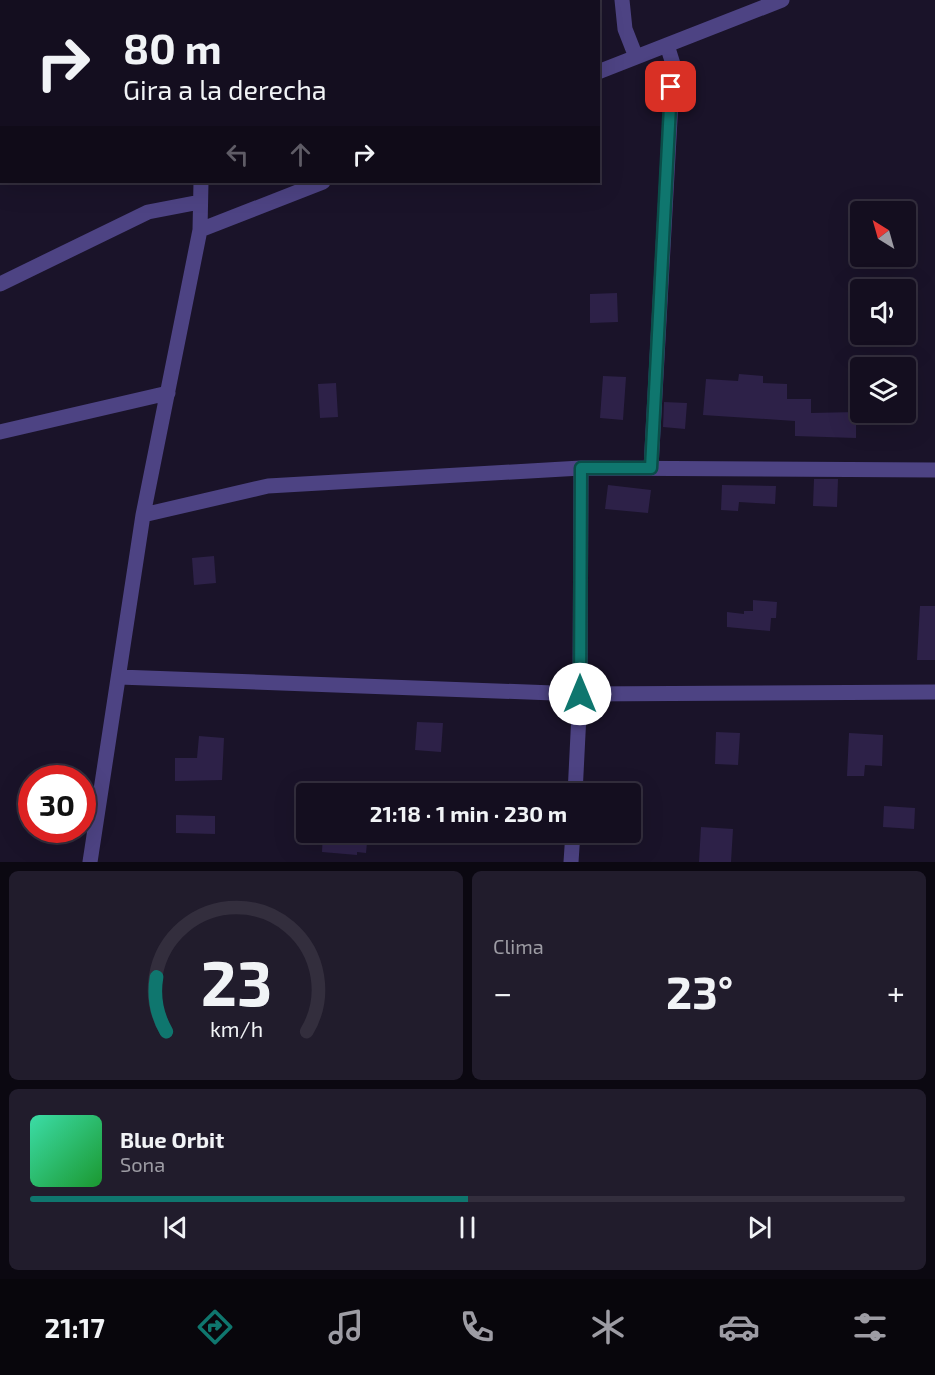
<!DOCTYPE html>
<html lang="es">
<head>
<meta charset="utf-8">
<style>
	:root { --surface:#140e1f; --page:#211c2c; --text:#f1f3f6; --muted:#9d9ca4; --line:#332e3d; --accent:#0f766e }
	body { margin:0; font-family:"Exo 2",sans-serif; background:var(--page); color:var(--text); height:100vh; display:flex; flex-direction:column; font-size:22px; white-space:nowrap }
	* { box-sizing:border-box; margin:0 }
	p { font-size:20px; color:var(--muted) }
	.icon { flex:none; width:33px; height:33px; fill:none; stroke:currentColor; stroke-width:2; stroke-linecap:round; stroke-linejoin:round }
	.map { position:relative; height:862px; overflow:hidden }
	.panel { display:flex; flex-direction:column; gap:9px; padding:9px; background:#0b0811; flex:1 }
	.panel>* { flex:none }
	.top-card { position:absolute; left:0px; top:0px; width:600px; height:183px; box-shadow:0 6px 24px #0002,0 0 0 2px var(--line); background:#140e1f; color:var(--text); overflow:hidden }
	.needle { width:39px; rotate:323deg }
	.buttons { position:absolute; left:850px; top:201px; display:grid; gap:12px }
	.buttons a { display:grid; place-items:center; width:66px; height:66px; border-radius:6px; background:var(--surface); box-shadow:0 6px 24px #0002,0 0 0 2px var(--line); font-size:30px }
	.speed { position:absolute; left:18px; top:765px; display:flex; gap:12px; font-size:30px; font-weight:700; text-align:center }
	.speed>* { display:grid; place-content:center; width:78px; height:78px; border-radius:50%; background:var(--surface); box-shadow:0 6px 24px #0002,0 0 0 2px var(--line); line-height:1 }
	.speed .limit { border:9px solid #d22; background:#fff; color:#111 }
	.pin { position:absolute; display:grid; place-items:center; width:51px; height:51px; color:#fff; margin:-26px; border-radius:12px; box-shadow:0 3px 9px #0006 }
	.me { position:absolute; width:66px; margin:-33px; rotate:0deg; stroke-linejoin:round; filter:drop-shadow(0 0 4px #0008) }
	.turn { display:flex; align-items:center; gap:21px; height:126px; padding:0 24px; font-size:27px }
	.turn .icon { width:78px; height:78px; stroke-width:2.5 }
	.turn b { display:block; font-size:42px; line-height:51px }
	.lanes { display:flex; align-items:center; height:57px; padding:0 24px; background:#0003; justify-content:center; gap:30px; direction:ltr }
	.lanes .off { opacity:.35 }
	.big { font-size:45px; font-weight:700; line-height:1.1 }
	.panel .tile { flex:1; display:flex; flex-direction:column; justify-content:center; gap:9px; min-width:0; padding:0 21px; border-radius:9px; background:var(--page) }
	.panel .dial { align-items:center; gap:0 }
	.dial svg { height:156px; overflow:visible; fill:none; stroke:var(--line); stroke-width:7; stroke-linecap:round; text-anchor:middle }
	.dial text { fill:var(--text); stroke:none }
	.song { display:flex; align-items:center; gap:18px }
	.cover { width:72px; height:72px; border-radius:9px; background:linear-gradient(135deg,hsl(160 70% 55%),hsl(130 70% 35%)) }
	.played { height:6px; border-radius:3px; background:linear-gradient(90deg,var(--accent) 50%,var(--line) 50%) }
	.keys { display:flex; justify-content:space-around; direction:ltr }
	.heat { display:flex; justify-content:space-between; align-items:center; font-size:33px; direction:ltr }
	.panel .tiles { flex:1; display:grid; gap:9px; grid-template-columns:1fr 1fr }
	.tile:last-child { grid-column:span 2 }
	.trip { position:absolute; left:296px; top:783px; width:345px; height:60px; border-radius:6px; background:var(--surface); box-shadow:0 6px 24px #0002,0 0 0 2px var(--line); font-weight:700; line-height:60px; text-align:center }
	.dock { display:flex; height:96px; justify-content:space-around; align-items:center; background:#08060c; color:var(--muted) }
	.dock .icon { width:42px; height:42px }
	.dock .selected { color:var(--accent) }
	.dock b { font-size:27px; color:var(--text) }
	.map>svg:first-child { display:block }
</style>
</head>
<body>
<div class="map">
<svg width="935" height="862" viewBox="0 0 935 862">
	<rect width="100%" height="100%" fill="#1a1329"/>
	<path fill="#2d2148" d="M617,293L618,322L590,323V294Z
		M739,374L763,376V383L787,384V399H811V413L856,412V438L795,436V421L703,415L706,379L738,381Z
		M603,376L626,377L623,420L600,418Z
		M336,383L338,417L320,418L318,384Z
		M664,402L687,403L685,429L663,427Z
		M814,479H838L837,507L813,506Z
		M608,485L651,490L648,513L605,509Z
		M722,485L776,486L775,504L739,502L738,511L721,510Z
		M214,556L216,583L194,585L192,558Z
		M753,600L777,602L776,618H771L770,631L727,627V612L744,614V611H753Z
		M920,606H935V660H917Z
		M417,722L443,723L441,752L415,750Z
		M716,732L740,733L738,765L715,764Z
		M849,733L883,735L882,766L865,765L864,776H847Z
		M199,736L224,738L222,780L175,781V758H197Z
		M884,806L915,808L914,829L883,827Z
		M176,815L215,816V834L176,833Z
		M701,827L733,829L731,862H699Z
		M323,832H368L366,853L357,852V855L322,852Z"/>
	<g fill="none" stroke-linecap="round" stroke-linejoin="round">
		<path stroke="#4d4383" stroke-width="15" d="M622,0L625,29L636,57
			M205,2V0
			M598,72L782,0
			M0,111H2
			M200,230L323,182
			M0,284L148,212L200,202
			M0,432L168,393
			M651,468L673,64L667,45
			M143,515L268,486L581,468L935,470
			M119,677L580,694L935,692
			M575,794L580,694L581,468
			M90,862L143,515L200,230L201,182
			M571,862L573,832"/>
	</g>
	<g fill="none" stroke-linecap="round" stroke-linejoin="round">
		<defs>
			<path id="route" d="M580,694L581,468H651L671,87"/>
		</defs>
		<use href="#route" stroke="#0a4d48" stroke-width="15"/>
		<use href="#route" stroke="#0f766e" stroke-width="10"/>
	</g>
</svg>
<div class="buttons">
<a><svg class="needle" viewBox="-14 -14 28 28"><path d="M0-13l5 13h-10z" fill="#e53935"/><path d="M0 13l5-13h-10z" fill="#9d9ca4"/></svg></a>
<a><svg class="icon" aria-label="sound" viewBox="0 0 24 24"><path d="M4 9h4l5-4v14l-5-4H4zM17 9q2 3 0 6"/></svg></a>
<a><svg class="icon" aria-label="layers" viewBox="0 0 24 24"><path d="M12 4l9 5-9 5-9-5zM3 14l9 5 9-5"/></svg></a>
</div>
<div class="speed"><div class="limit">30</div></div>
<div class="pin" style="left:671px;top:87px;background:#d93025"><svg class="icon" aria-label="arrive" viewBox="0 0 24 24"><path d="M6 21V4h12l-3 4 3 4H6"/></svg></div>
<svg class="me" style="left:580px;top:694px" viewBox="-20 -20 40 40"><circle r="19" fill="#fff"/><path d="M0-13L10 11 0 6-10 11z" fill="#0f766e"/></svg>
<div class="trip">21:18 · 1 min · 230 m</div>
<div class="top-card">
<div class="turn"><svg class="icon" aria-label="right" viewBox="0 0 24 24"><path d="M7 20v-9h11M14 6l5 5-5 5"/></svg><div><b>80 m</b>Gira a la derecha</div></div>
<div class="lanes"><svg class="icon off" aria-label="left" viewBox="0 0 24 24"><path d="M17 20v-9H6M10 6l-5 5 5 5"/></svg><svg class="icon off" aria-label="ahead" viewBox="0 0 24 24"><path d="M12 20V5M6 11l6-6 6 6"/></svg><svg class="icon" aria-label="right" viewBox="0 0 24 24"><path d="M7 20v-9h11M14 6l5 5-5 5"/></svg></div>
</div>
</div>
<section class="panel">
<div class="tiles">
<div class="tile dial"><svg viewBox="0 0 100 80">
<path d="M14 69A42 42 0 1 1 86 69"/>
<path d="M14 69A42 42 0 0 1 9 41" stroke="#0f766e"/>
<text x="50" y="56" font-size="32" font-weight="700">23</text>
<text x="50" y="72" font-size="11">km/h</text>
</svg></div>
<div class="tile"><p>Clima</p>
<div class="heat"><a>−</a><b class="big">23°</b><a>+</a></div>
</div>
<div class="tile">
<div class="song"><i class="cover"></i><div><b>Blue Orbit</b><p>Sona</p></div></div>
<div class="played"></div>
<div class="keys"><svg class="icon" aria-label="previous" viewBox="0 0 24 24"><path d="M18 5L8 12l10 7zM5 5v14"/></svg><svg class="icon" aria-label="pause" viewBox="0 0 24 24"><path d="M8 5v14M16 5v14"/></svg><svg class="icon" aria-label="next" viewBox="0 0 24 24"><path d="M6 5l10 7-10 7zM19 5v14"/></svg></div>
</div>
</div>
</section>
<nav class="dock">
<b>21:17</b>
<svg class="icon selected" aria-label="directions" viewBox="0 0 24 24"><path d="M12 3l9 9-9 9-9-9zM9 14v-3h6M13 9l2 2-2 2"/></svg>
<svg class="icon" aria-label="music" viewBox="0 0 24 24"><path d="M9 18V5l10-2v13"/><circle cx="6" cy="18" r="3"/><circle cx="16" cy="16" r="3"/></svg>
<svg class="icon" aria-label="phone" viewBox="0 0 24 24"><path d="M5 4h4l2 5-3 2q2 4 5 5l2-3 5 2v4C11 20 4 13 5 4z"/></svg>
<svg class="icon" aria-label="climate" viewBox="0 0 24 24"><path d="M12 3v18M4 7l16 10M4 17L20 7"/></svg>
<svg class="icon" aria-label="car" viewBox="0 0 24 24"><path d="M5 17H2v-5l4-1 3-4h7l3 4 3 1v5h-3M9 17h6M6 11h13"/><circle cx="7" cy="17" r="2"/><circle cx="17" cy="17" r="2"/></svg>
<svg class="icon" aria-label="filters" viewBox="0 0 24 24"><path d="M4 7h16M4 17h16"/><circle cx="9" cy="7" r="2"/><circle cx="15" cy="17" r="2"/></svg>
</nav>
</body>
</html>
